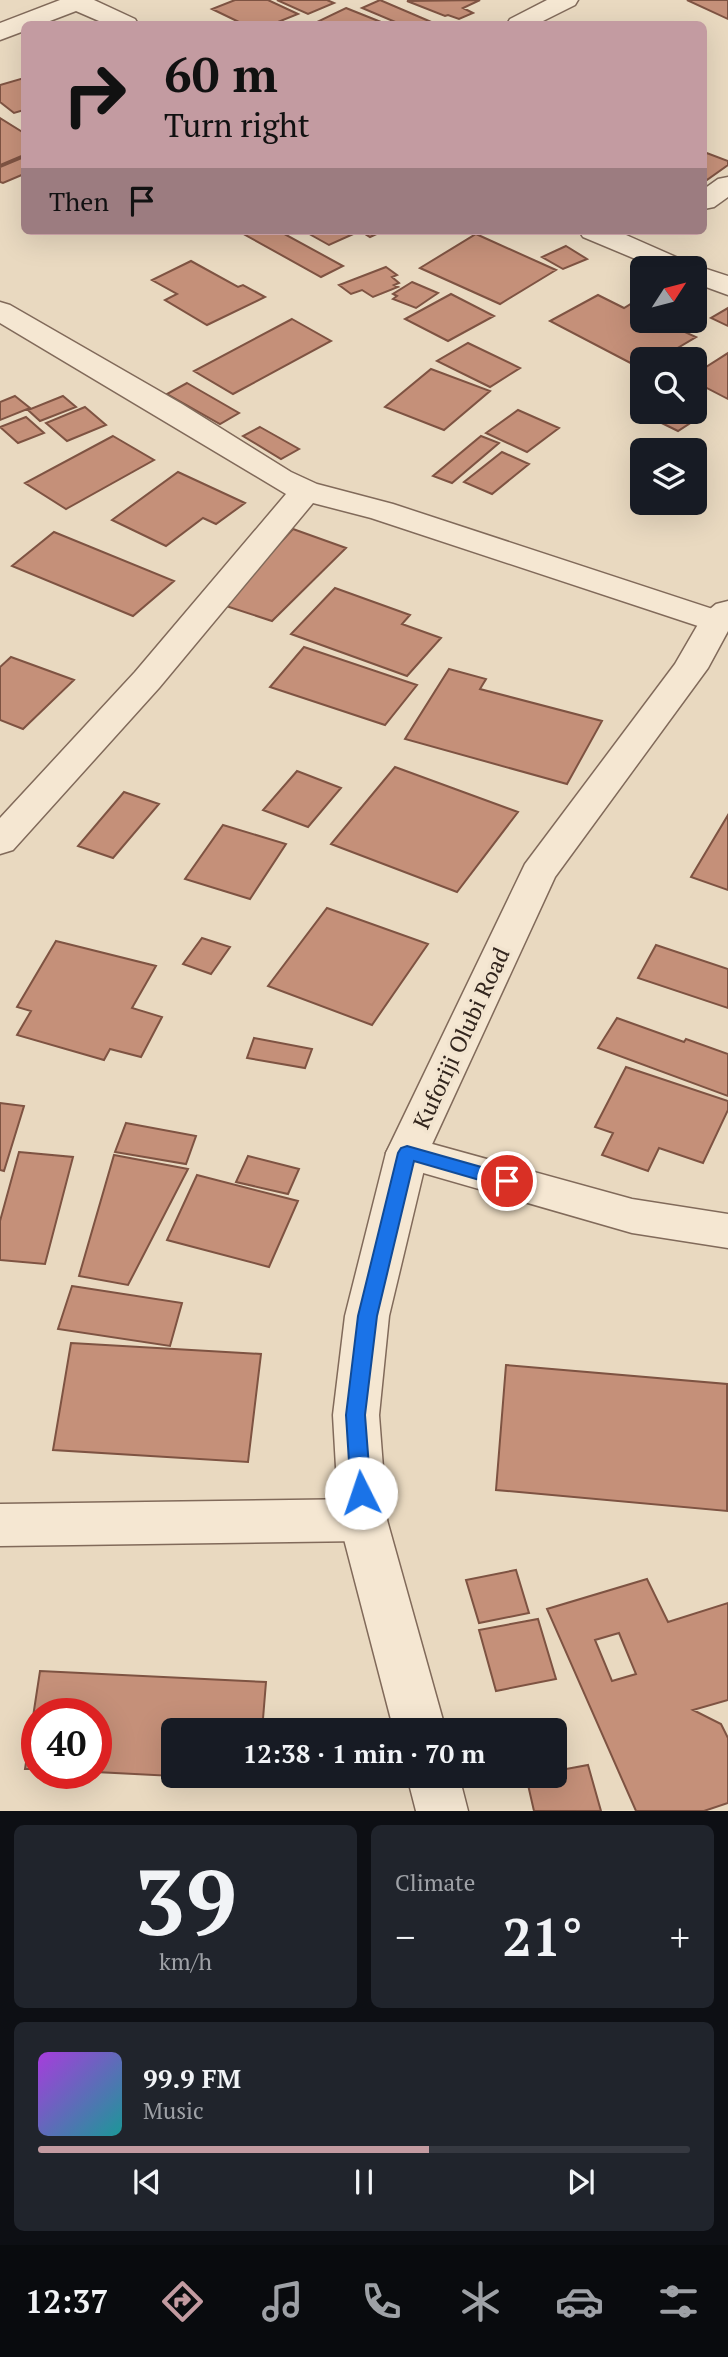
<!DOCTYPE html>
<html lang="en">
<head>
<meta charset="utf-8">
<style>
	:root { --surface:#171b24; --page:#20242c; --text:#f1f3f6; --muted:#9ea1a6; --line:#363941; --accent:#c39ba1 }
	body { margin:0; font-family:"PT Serif",serif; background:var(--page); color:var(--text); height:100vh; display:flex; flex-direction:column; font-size:26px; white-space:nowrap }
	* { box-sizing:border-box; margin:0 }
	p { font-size:23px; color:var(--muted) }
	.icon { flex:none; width:38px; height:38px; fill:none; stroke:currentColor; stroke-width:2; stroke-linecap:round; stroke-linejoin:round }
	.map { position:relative; height:1811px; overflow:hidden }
	.drawer { display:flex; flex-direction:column; gap:14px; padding:14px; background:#0d0f14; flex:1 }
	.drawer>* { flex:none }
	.guide { position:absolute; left:21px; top:21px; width:686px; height:214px; border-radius:10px; box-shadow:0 7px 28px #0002; background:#c39ba1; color:#111; overflow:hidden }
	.needle { width:46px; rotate:54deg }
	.tools { position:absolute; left:630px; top:256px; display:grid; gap:14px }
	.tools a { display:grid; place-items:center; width:77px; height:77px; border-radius:10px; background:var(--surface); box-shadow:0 7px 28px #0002; font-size:35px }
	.speed { position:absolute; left:21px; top:1698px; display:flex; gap:14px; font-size:35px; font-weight:700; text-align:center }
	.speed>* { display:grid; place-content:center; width:91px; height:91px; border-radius:50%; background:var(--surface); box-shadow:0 7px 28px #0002; line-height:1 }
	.speed .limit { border:10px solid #d22; background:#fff; color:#111 }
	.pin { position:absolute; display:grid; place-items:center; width:60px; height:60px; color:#fff; margin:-30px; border:4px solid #fff; border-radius:50%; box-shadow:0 2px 7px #0007 }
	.me { position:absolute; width:77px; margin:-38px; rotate:356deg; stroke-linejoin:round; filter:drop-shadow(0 0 5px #0008) }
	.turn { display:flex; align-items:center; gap:24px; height:147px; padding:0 28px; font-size:32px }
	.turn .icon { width:91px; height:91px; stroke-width:2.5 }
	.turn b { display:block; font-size:49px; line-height:60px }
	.then { display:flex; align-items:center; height:66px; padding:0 28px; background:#0003; gap:14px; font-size:26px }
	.big { font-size:52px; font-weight:700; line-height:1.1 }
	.drawer .widget { flex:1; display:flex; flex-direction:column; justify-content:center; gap:10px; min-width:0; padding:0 24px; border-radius:10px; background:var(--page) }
	.drawer .dial { align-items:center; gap:0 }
	.dial b { font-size:91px; line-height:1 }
	.song { display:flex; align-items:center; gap:21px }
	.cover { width:84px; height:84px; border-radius:10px; background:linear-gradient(135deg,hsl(280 70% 55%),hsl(180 70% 35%)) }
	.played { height:7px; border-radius:4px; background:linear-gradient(90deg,var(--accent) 60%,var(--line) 60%) }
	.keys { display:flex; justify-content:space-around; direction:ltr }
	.heat { display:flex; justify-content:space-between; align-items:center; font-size:38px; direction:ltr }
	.drawer .tiles { flex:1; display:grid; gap:14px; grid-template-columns:1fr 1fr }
	.widget:last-child { grid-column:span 2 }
	.trip { position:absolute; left:161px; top:1718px; width:406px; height:70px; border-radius:10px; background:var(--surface); box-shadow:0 7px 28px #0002; font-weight:700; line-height:70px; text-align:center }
	.tabs { display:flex; height:112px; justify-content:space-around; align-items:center; background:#090b0e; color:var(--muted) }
	.tabs .icon { width:49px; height:49px }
	.tabs .active { color:var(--accent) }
	.tabs b { font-size:32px; color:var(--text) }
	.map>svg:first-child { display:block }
</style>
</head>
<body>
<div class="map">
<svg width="728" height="1811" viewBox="0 0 728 1811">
	<rect width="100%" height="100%" fill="#e9d9c0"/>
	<path fill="#c59079" stroke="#7e5342" stroke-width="2" fill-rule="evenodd" d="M235,0H268L298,14L273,24H243L212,9Z
		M277,0H327L334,3L308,14Z
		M380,0L436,24H400L362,8Z
		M480,0L463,8L473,13L459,19L448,15L445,16L407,1Z
		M687,0H728V19Z
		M346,8L386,24H328L319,21Z
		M24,78V110L14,113L0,102V85Z
		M0,118L24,133V155L0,165Z
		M704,152L728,161V165L704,182Z
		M24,157V174L3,183L0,182V167Z
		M238,231H279L343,266L321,277Z
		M304,231H383L370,237L360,231L329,245Z
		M476,234L556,270L500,304L420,268Z
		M566,246L587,259L563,269L542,257Z
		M191,261L238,287L243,285L265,297L207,325L165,300L177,294L152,280Z
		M386,267L397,275L392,277L399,283L394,285L398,287L373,297L362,290L351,294L339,285Z
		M412,282L438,293L416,308L393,299L397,296L393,294Z
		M451,294L494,316L448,341L405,319Z
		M598,295L624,308L634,302L642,306V320H655L652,322L669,330L674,327L696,337L659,359H642V369L550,321Z
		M728,308V326L711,318Z
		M292,319L331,341L233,394L194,371Z
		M468,343L520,368L490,387L437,361Z
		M728,353V399L695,382V374Z
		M431,369L490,391L444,430L385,407Z
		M187,383L239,413L220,424L167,394Z
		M15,396L30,408L0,420V402Z
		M63,396L76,407L40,421L28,410Z
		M642,405V411H691L701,416L678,431L635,410Z
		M85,407L106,425L67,441L46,423Z
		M518,410L559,428L527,452L486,433Z
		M26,417L44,433L18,443L0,427Z
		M260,427L299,449L281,459L243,436Z
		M113,436L154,460L66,509L25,483Z
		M481,436L499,443L452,483L433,476Z
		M502,452L529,464L492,494L464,482Z
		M178,472L245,503L216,524L203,518L166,546L112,520Z
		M293,529L346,548L272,621L223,605Z
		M54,532L174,581L133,616L12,566Z
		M335,588L410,615L402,624L441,638L407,676L291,634Z
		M304,647L417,685L385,725L270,687Z
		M11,657L74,680L23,729L0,720V667Z
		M449,669L486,679L480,689L602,721L567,784L405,739Z
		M395,767L518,812L457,892L331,844Z
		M297,771L341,788L308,827L263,810Z
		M124,792L159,804L113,858L78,846Z
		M728,815V890L691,877Z
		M223,825L286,844L250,899L185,879Z
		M327,908L428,944L372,1025L268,986Z
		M202,938L230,947L211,974L183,964Z
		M56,941L156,966L132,1008L162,1017L141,1057L110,1049L104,1060L17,1035L31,1011L17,1007Z
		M656,945L728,969V1008L638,978Z
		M617,1018L684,1042L686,1039L728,1054V1096L598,1048Z
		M254,1038L312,1049L305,1068L247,1058Z
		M626,1067L728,1101V1110L703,1163L659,1148L648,1171L602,1155L613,1133L595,1127Z
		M0,1103L24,1106L4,1171L0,1170Z
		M126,1123L196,1136L186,1164L115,1152Z
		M19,1152L73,1157L45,1264L0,1260V1221Z
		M114,1155L188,1169L128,1285L79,1276Z
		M248,1156L299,1169L288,1194L236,1182Z
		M197,1175L298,1201L269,1267L167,1240Z
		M72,1286L182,1303L170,1346L58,1329Z
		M71,1343L261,1354L248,1462L53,1450Z
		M506,1365L727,1384V1511L496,1490Z
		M516,1570L529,1613L479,1623L466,1580Z
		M647,1579L668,1622L728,1603V1700L693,1710L721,1724L728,1738V1803L704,1811H636L547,1609ZM619,1633L636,1674L612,1681L595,1640Z
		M538,1619L556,1679L496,1691L479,1630Z
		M40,1671L266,1682L262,1731H173V1776L96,1772V1713H37V1769H25Z
		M588,1765L601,1811H534L526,1776H555V1771Z
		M174,1776H258V1780Z"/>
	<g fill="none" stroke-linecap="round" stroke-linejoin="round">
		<defs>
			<path id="minor" d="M60,0H94L135,19L138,24H106L76,11L42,24H24V31L0,40V23Z
				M547,0H578L575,5L537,24H507L510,19Z
				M728,177V197L714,207L704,209V189L718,179Z
				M579,231H617L694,265L728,276V295L695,283V268H657L583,237Z
				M0,302L10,305L182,404L291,472L317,484L393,504L728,614V628L716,632L704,628L371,518L313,503L159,688L13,850L0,854V818L135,672L286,494L0,323Z
				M407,1137L632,1199L728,1214V1248L632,1233L392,1164L386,1153L392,1142Z
				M363,1499L380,1505L387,1520L380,1535L363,1541L0,1546V1504Z"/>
			<path id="tertiary" d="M728,601V631L708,668L555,877L428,1153L389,1316L379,1415L387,1520L446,1731H394L339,1520L333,1415L345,1316L386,1153L525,864L675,664L704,614L716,604Z
				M407,1776H459L468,1811H416Z"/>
		</defs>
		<use href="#minor" stroke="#816a5a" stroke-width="3"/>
		<use href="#tertiary" stroke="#816a5a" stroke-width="3"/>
		<use href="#minor" fill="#f5e7d2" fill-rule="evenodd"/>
		<use href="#tertiary" fill="#f5e7d2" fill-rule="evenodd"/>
	</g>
	<path fill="#1a73e8" stroke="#114b97" stroke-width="2" d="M407,1146L513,1176L516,1181L513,1186L507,1188L414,1161L377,1316L365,1415L371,1493L368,1499L361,1502L354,1499L351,1493L346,1415L358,1316L398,1153L401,1148Z"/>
	<g text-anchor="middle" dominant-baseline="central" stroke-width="7" stroke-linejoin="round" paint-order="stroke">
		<g font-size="23" fill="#32251d" stroke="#f2e4cf">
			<text transform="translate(461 1038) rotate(-65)">Kuforiji Olubi Road</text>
		</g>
	</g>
</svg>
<div class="tools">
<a><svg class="needle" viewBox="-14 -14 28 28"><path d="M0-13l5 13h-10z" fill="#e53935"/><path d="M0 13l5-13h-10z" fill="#9ea1a6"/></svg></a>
<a><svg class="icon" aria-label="search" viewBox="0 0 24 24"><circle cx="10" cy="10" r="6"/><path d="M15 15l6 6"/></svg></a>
<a><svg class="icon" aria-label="layers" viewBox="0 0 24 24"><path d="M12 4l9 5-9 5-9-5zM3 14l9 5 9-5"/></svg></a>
</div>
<div class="speed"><div class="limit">40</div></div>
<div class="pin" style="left:507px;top:1181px;background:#d93025"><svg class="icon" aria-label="arrive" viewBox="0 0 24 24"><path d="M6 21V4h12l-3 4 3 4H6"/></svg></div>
<svg class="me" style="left:361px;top:1493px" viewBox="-20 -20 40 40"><circle r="19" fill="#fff"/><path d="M0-13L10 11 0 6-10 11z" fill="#1a73e8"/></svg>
<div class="trip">12:38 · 1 min · 70 m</div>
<div class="guide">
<div class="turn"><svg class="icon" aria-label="right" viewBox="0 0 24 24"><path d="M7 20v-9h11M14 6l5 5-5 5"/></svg><div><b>60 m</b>Turn right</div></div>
<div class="then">Then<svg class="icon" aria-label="arrive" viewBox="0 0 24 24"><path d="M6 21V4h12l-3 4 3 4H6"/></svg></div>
</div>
</div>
<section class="drawer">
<div class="tiles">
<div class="widget dial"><b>39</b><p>km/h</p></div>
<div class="widget"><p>Climate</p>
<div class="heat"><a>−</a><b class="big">21°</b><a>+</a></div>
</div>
<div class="widget">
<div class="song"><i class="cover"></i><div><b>99.9 FM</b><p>Music</p></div></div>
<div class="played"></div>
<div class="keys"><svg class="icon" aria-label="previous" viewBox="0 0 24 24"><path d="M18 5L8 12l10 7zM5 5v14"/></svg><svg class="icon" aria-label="pause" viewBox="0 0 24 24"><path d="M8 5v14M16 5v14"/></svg><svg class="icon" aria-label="next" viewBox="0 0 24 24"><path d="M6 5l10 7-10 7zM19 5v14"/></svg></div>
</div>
</div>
</section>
<nav class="tabs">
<b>12:37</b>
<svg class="icon active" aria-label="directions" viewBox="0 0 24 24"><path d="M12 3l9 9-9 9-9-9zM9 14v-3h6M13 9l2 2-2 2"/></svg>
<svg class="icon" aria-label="music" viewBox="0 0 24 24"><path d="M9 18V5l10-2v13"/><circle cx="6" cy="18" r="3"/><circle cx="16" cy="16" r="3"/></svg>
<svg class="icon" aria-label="phone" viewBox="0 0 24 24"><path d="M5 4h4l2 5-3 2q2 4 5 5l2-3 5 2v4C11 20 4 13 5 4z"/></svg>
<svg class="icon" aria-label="climate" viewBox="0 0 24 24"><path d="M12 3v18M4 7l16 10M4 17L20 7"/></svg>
<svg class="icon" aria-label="car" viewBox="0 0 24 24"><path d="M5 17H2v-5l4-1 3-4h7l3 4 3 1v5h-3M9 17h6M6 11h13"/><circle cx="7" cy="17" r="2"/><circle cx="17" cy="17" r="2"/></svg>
<svg class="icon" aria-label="filters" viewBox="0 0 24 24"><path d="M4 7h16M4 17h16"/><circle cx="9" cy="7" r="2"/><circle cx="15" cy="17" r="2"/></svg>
</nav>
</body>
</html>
